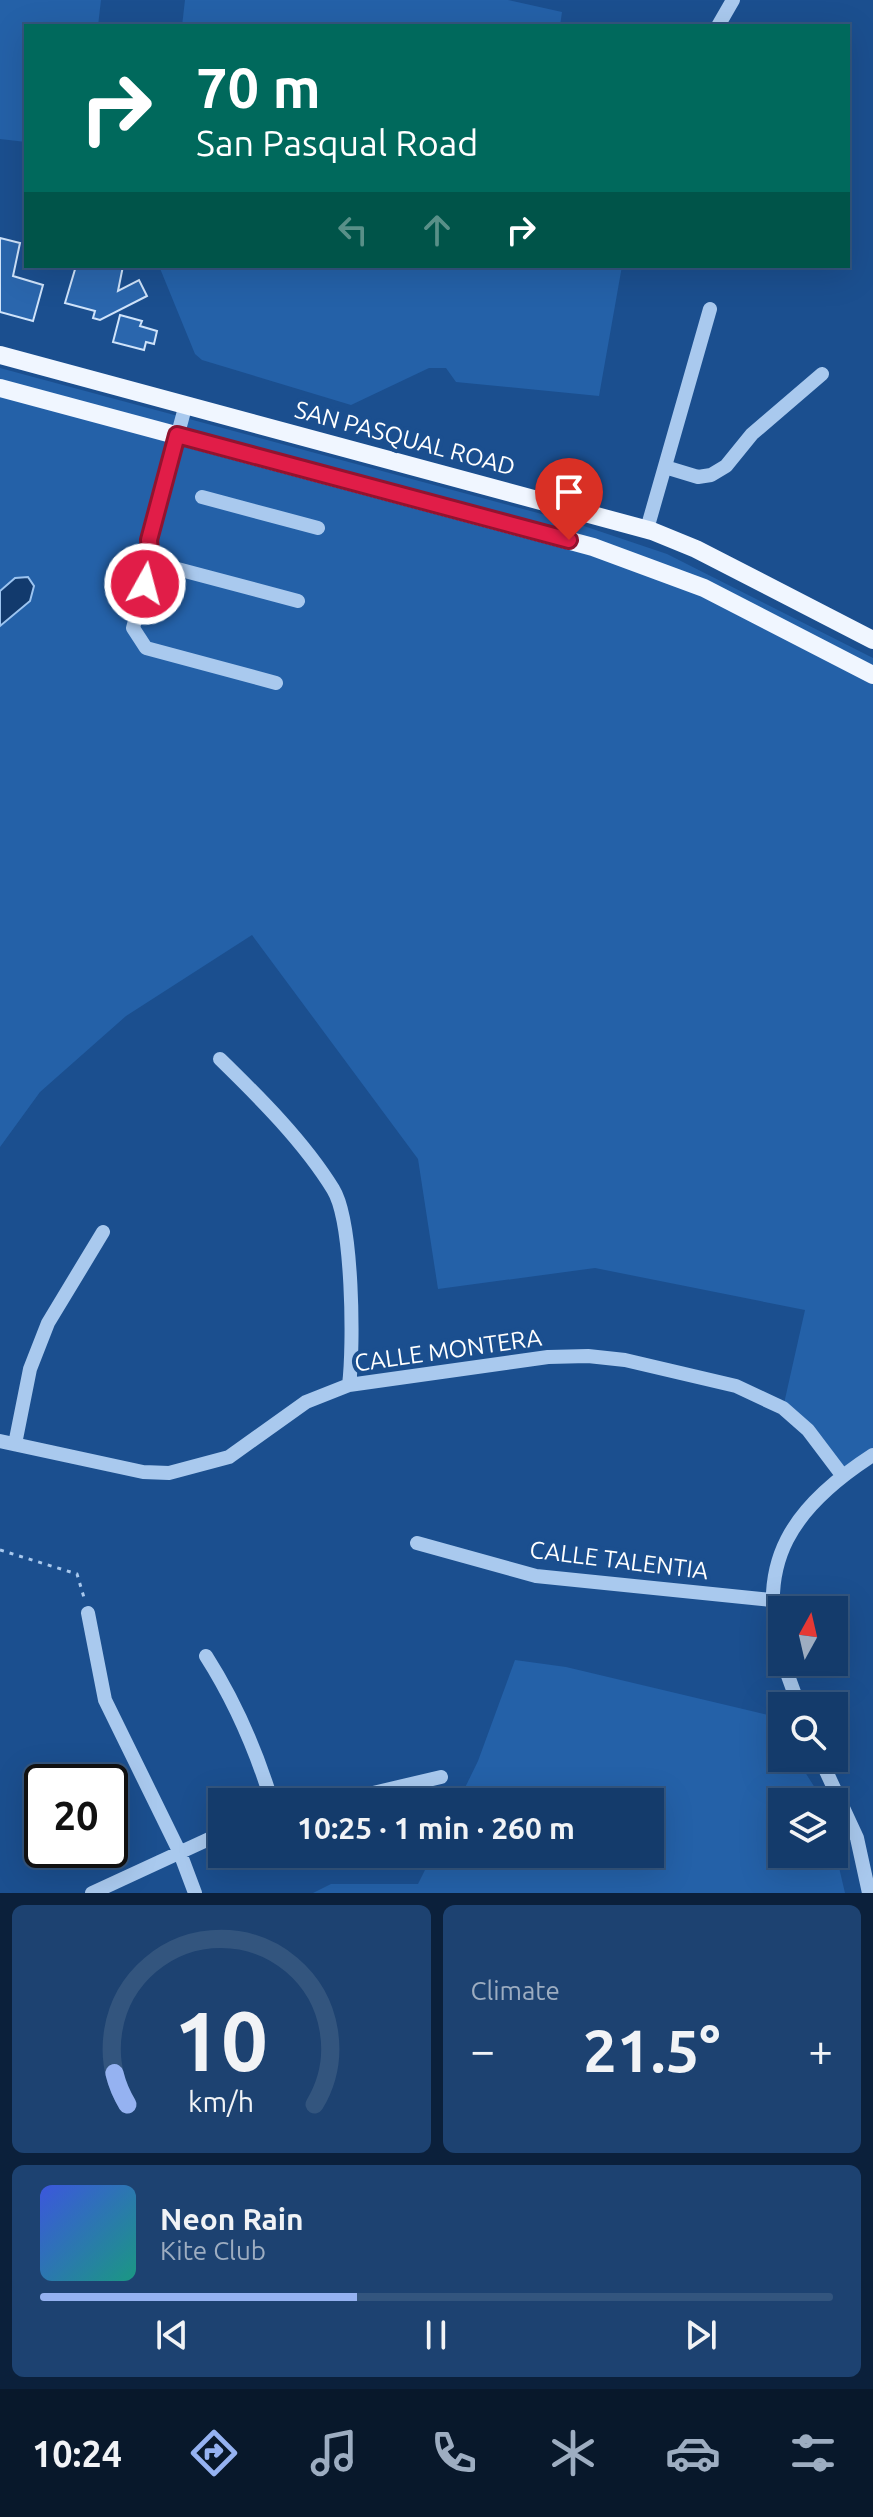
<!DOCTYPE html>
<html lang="en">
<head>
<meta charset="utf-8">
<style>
	:root { --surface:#143b6b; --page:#1d4271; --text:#f1f3f6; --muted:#9dadc1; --line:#33557e; --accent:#95b2f1 }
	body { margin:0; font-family:Ubuntu,sans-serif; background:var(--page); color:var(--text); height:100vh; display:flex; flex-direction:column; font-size:30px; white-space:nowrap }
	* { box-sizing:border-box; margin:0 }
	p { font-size:26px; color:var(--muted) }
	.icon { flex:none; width:44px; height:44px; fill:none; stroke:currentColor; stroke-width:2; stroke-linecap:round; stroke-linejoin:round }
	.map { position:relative; height:1893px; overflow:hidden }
	.details { display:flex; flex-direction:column; gap:12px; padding:12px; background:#0b203b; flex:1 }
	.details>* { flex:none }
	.top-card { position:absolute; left:24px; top:24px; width:826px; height:244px; border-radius:0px; box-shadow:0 8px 32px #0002,0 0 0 2px var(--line); background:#00695c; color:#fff; overflow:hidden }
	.needle { width:52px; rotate:8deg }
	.tools { position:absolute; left:768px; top:1596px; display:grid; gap:16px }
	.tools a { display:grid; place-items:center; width:80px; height:80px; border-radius:0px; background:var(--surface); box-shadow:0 8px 32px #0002,0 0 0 2px var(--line); font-size:40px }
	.speed { position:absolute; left:24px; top:1764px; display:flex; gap:16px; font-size:40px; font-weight:700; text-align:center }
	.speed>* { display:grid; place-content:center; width:104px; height:104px; border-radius:50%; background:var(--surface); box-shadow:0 8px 32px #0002,0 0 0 2px var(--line); line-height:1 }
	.speed .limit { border:4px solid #111; border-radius:12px; background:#fff; color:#111 }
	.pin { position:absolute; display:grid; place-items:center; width:68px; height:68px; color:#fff; margin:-82px -34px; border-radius:50% 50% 50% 0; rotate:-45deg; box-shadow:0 0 8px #0007 }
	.pin .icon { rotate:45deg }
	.me { position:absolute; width:88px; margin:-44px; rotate:7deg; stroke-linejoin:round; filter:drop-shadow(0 0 6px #0008) }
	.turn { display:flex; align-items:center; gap:28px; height:168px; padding:0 40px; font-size:36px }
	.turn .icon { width:104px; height:104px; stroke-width:2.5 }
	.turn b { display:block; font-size:56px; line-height:68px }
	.lanes { display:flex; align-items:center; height:76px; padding:0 40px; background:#0003; justify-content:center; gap:40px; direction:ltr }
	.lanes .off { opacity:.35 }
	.big { font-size:60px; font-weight:600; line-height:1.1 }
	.details .widget { flex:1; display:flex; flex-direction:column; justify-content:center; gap:12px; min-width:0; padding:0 28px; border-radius:12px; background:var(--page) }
	.details .dial { align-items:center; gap:0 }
	.dial svg { height:208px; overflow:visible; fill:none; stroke:var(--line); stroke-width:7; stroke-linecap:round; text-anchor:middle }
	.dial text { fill:var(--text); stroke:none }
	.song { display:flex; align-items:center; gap:24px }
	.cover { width:96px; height:96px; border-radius:12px; background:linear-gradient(135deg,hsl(230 70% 55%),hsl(170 70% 35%)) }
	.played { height:8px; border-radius:4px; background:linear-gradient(90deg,var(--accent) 40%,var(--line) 40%) }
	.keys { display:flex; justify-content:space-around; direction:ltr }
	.heat { display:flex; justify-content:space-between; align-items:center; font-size:44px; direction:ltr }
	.details .tiles { flex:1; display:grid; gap:12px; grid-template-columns:1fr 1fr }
	.widget:last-child { grid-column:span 2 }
	.trip { position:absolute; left:208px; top:1788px; width:456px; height:80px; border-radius:0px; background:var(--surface); box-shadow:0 8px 32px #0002,0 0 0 2px var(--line); font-weight:600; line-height:80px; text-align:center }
	.tabs { display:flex; height:128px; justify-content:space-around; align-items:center; background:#08182b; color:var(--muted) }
	.tabs .icon { width:56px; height:56px }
	.tabs .active { color:var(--accent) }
	.tabs b { font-size:36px; color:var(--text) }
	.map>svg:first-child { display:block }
</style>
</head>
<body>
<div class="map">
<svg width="873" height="1893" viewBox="0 0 873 1893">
	<rect width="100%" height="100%" fill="#1b4f8f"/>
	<path fill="#2461a8" d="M0,0H101L98,26H26V142L0,139Z
		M185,0H508L562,12L560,26H182Z
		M159,266H622L599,396L456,382L446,368H429L351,405L202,360L195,354Z
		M0,368L575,523L667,554L873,658V1455L842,1475L783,1408L805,1310L595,1268L438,1289L418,1159L252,935L126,1016L40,1092L0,1147Z
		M515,1660L566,1667L768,1715L782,1736V1758H796L824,1802H782V1854H834V1846L845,1893H313L331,1884H418L433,1854H650V1802H458L478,1761Z"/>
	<path fill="#123a6d" stroke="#9cc4f0" stroke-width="2" d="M28,577L34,586L30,601L0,626V591L15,578Z"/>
	<path fill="#2a66ad" stroke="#cfe3fa" stroke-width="2" d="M0,238L20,243L13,276L43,285L33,321L0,312Z
		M76,266H123L118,291L139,280L147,296L100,320L93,318L95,311L65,303Z
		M120,315L142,321L140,326L157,331L154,344L146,342L144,350L113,342Z"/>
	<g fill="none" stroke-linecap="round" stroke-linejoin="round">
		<path stroke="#a9c9ee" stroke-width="3" stroke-dasharray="4 6" stroke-linecap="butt" d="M0,1550L77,1574L85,1601"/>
		<path stroke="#a9c9ee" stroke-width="14" d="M718,26L733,0
			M186,404L149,540L151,562L133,628L146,648L276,683
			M665,467L698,477L711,475L726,466L752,434L822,374
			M202,497L318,528
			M647,529L710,309
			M151,562L298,601
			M220,1059C260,1098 304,1142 333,1189C353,1221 354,1346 349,1385
			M0,1441L143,1472L169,1473L229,1457L306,1402L349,1385L548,1357L588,1356L625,1360L736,1386L783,1408L808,1430L842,1475
			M15,1444L30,1369L48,1323L103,1232
			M417,1543L536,1576L771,1600
			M88,1613L105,1700L180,1853L195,1893
			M206,1656C236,1703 256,1750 272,1802
			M782,1658C753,1562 794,1506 873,1455
			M783,1662L799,1706
			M820,1758L857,1838L869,1893
			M335,1802L441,1777
			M92,1893L222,1833"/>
		<path stroke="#f0f6ff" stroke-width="18" d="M0,355L652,531L696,549L873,640
			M0,388L593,547L704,588L873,675"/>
	</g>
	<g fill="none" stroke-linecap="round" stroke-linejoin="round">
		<defs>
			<path id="route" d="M145,584L151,562L149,540L177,435L569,540"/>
		</defs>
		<use href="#route" stroke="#92132f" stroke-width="20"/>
		<use href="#route" stroke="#e11d48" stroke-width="14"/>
	</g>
	<g text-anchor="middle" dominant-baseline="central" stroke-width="8" stroke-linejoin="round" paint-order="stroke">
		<g font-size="24" fill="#fff" stroke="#1b4f8f">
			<text transform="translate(405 438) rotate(15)">SAN PASQUAL ROAD</text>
			<text transform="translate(448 1350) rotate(-8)">CALLE MONTERA</text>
			<text transform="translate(619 1560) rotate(7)">CALLE TALENTIA</text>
		</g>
	</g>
</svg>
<div class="tools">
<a><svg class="needle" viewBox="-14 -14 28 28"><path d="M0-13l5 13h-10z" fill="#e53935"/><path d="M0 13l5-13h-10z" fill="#9dadc1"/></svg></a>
<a><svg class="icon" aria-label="search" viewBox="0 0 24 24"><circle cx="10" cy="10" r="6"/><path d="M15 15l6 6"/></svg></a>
<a><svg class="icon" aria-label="layers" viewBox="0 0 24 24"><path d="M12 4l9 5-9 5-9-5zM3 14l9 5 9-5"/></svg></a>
</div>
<div class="speed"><div class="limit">20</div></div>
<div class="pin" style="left:569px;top:540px;background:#d93025"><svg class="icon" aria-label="arrive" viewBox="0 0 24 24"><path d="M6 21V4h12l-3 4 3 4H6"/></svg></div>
<svg class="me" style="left:145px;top:584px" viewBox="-20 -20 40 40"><circle r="17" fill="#e11d48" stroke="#fff" stroke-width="3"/><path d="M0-11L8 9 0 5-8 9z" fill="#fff"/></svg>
<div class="trip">10:25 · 1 min · 260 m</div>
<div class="top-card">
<div class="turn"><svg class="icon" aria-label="right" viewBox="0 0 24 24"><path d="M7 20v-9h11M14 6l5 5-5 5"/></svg><div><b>70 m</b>San Pasqual Road</div></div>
<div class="lanes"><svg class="icon off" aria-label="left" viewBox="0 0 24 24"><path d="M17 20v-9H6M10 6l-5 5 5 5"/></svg><svg class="icon off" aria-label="ahead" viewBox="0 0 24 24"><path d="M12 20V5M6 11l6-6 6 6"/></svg><svg class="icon" aria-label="right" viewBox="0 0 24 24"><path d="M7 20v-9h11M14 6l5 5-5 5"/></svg></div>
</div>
</div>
<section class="details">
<div class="tiles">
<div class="widget dial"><svg viewBox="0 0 100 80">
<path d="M14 69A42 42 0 1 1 86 69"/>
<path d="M14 69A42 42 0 0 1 9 57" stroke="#95b2f1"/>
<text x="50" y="56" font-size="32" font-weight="700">10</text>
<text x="50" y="72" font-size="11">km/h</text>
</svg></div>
<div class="widget"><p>Climate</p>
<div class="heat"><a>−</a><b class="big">21.5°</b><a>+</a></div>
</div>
<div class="widget">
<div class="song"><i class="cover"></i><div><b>Neon Rain</b><p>Kite Club</p></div></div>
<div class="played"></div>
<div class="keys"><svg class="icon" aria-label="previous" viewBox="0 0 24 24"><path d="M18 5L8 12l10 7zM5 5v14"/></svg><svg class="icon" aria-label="pause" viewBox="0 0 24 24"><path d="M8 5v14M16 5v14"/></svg><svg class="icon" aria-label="next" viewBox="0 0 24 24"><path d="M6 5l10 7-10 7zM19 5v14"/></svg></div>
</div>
</div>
</section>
<nav class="tabs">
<b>10:24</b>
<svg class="icon active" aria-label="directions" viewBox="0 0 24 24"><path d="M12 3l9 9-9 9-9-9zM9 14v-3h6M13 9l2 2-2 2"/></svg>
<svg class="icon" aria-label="music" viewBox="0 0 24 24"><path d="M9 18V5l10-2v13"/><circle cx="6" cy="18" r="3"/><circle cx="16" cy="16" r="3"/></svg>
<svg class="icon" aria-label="phone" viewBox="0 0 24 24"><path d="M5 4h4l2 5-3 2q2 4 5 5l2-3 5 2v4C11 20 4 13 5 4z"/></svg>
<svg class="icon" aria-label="climate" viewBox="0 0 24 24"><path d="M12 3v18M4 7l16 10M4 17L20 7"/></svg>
<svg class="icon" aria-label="car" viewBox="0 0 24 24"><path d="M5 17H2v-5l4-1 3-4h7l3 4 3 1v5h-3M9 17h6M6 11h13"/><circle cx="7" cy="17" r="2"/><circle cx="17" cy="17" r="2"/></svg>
<svg class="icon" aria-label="filters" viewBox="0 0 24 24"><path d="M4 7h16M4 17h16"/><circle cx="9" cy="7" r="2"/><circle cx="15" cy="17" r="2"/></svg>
</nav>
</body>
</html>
